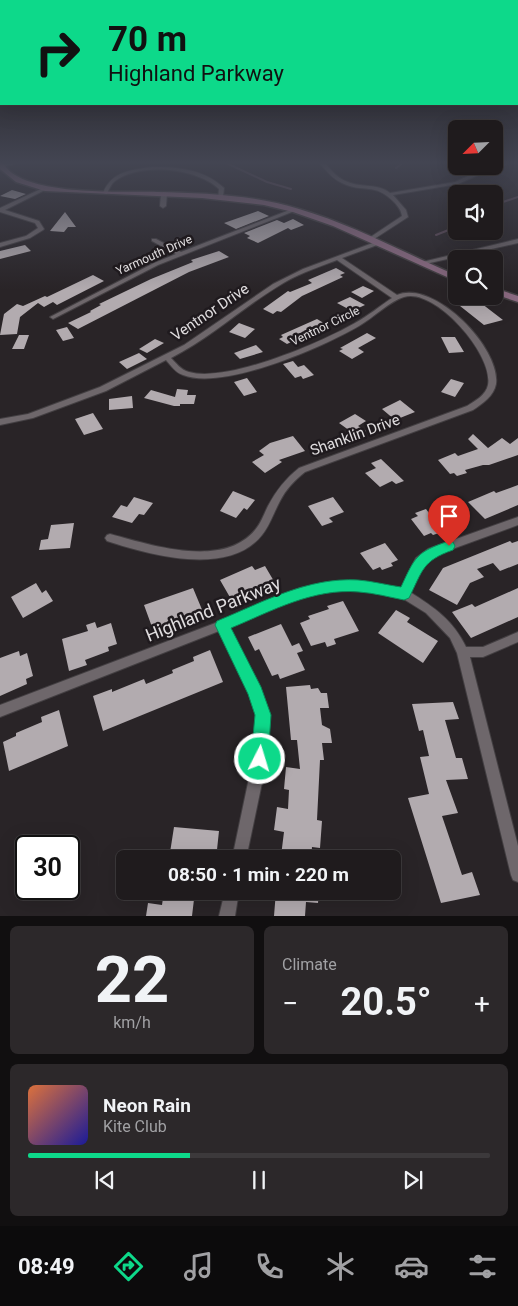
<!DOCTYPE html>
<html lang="en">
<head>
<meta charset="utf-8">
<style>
	:root { --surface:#1f1b1d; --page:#2c282a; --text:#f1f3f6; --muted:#a1a1a4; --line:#3c393b; --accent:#0dd98a }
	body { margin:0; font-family:Roboto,sans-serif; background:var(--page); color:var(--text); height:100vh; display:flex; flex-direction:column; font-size:19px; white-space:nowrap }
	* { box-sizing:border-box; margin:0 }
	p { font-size:16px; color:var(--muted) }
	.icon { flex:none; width:28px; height:28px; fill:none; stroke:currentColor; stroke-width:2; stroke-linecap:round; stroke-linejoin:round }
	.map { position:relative; height:916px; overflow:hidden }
	.details { display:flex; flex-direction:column; gap:10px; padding:10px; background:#110f10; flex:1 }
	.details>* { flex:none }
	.banner { position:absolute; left:0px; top:0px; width:519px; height:105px; box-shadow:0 5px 20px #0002,0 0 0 1px var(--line); background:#0dd98a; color:#111; overflow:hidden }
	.needle { width:32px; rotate:246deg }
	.fabs { position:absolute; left:448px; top:120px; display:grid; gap:10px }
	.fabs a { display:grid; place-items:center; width:55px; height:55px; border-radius:8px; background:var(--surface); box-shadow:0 5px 20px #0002,0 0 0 1px var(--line); font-size:25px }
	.speed { position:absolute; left:15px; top:835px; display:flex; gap:10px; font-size:25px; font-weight:700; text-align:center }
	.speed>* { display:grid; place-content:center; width:65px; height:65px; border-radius:50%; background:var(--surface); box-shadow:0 5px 20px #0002,0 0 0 1px var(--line); line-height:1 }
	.speed .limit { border:2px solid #111; border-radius:8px; background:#fff; color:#111 }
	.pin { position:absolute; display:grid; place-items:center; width:42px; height:42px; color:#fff; margin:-51px -21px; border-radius:50% 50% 50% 0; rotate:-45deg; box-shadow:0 0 5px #0007 }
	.pin .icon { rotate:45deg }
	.me { position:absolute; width:55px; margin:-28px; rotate:5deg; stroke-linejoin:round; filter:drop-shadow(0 0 4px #0008) }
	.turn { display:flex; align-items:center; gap:18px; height:105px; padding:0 25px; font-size:22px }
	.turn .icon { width:65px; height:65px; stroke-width:2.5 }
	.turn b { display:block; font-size:35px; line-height:42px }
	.big { font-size:38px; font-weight:700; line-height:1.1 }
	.details .widget { flex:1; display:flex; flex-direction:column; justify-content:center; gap:8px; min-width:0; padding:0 18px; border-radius:8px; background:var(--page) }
	.details .dial { align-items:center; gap:0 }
	.dial b { font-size:65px; line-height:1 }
	.song { display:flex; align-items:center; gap:15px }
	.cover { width:60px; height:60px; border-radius:8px; background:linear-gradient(135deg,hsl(20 70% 55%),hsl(240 70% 35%)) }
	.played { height:5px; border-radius:2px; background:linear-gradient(90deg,var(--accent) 35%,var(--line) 35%) }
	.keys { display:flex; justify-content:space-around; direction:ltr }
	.heat { display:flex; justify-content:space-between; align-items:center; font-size:28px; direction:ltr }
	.details .tiles { flex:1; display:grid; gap:10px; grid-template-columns:1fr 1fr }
	.widget:last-child { grid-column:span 2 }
	.trip { position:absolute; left:116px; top:850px; width:285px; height:50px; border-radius:8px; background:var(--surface); box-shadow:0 5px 20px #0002,0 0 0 1px var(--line); font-weight:700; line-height:50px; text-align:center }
	.menu { display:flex; height:80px; justify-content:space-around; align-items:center; background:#0c0b0c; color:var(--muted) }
	.menu .icon { width:35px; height:35px }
	.menu .active { color:var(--accent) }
	.menu b { font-size:22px; color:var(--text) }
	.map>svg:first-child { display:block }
</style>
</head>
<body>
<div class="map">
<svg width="518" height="916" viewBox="0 0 518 916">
	<rect width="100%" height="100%" fill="#292427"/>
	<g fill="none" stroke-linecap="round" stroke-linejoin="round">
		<path stroke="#5e4b59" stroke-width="2" d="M224,162L267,182L291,189
			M396,168L404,162
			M494,205L518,197
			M436,235L456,227"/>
	</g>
	<path fill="#b2abaf" d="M12,190L26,194L15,199L0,196Z
		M258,211L269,216L236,229L224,223Z
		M65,212L76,227H68L64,232L50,231Z
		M293,219L304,225L291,230L288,228L258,243L247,238L250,236L244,233L277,220L284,223Z
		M25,245L31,251L0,259V251Z
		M219,251L229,257L189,272L78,329L68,323L91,312L90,311L101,305L99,304L151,279L193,262L191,260Z
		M336,268L345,273L340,275L343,277L302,296L281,312L277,311L273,314L263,309L288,291L290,292L312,283L308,280Z
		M93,275L104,281L57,305L53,302L44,307L38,303L20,317L17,334L0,335L4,314L17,304L23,306L45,296L47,297Z
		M363,286L374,291L362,298L351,292Z
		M350,297L365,305L352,311L337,303Z
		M473,297L503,320L484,325L455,302Z
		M317,319L327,325L287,344L279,339L283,337L281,335Z
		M239,323L255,329L245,338L229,332Z
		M67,327L74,338L63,341L56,330Z
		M367,333L376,338L358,348L364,352L352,359L339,351L343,349L340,348Z
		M19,335H29L24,349H12Z
		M441,337H455L464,352L449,353Z
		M155,339L164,343L147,353L139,349Z
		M256,345L263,352L240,359L234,353Z
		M139,353L147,359L127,369L119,362Z
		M293,361L298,367L304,365L314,375L303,379L301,376L295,378L283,364Z
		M247,378L257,392L244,396L234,382Z
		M451,379L464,383L455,397L441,392Z
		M177,389L188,390L187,395H196L194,404H180V406H174L144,398L151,390L175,397Z
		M132,396L133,408L109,410V399Z
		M400,400L415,412L395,420L382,409Z
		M93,413L103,429L84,435L75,419Z
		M355,414L366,421L358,426L366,431L357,436L339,423Z
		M473,434L488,448L502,438L510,444L518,438V455L489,465H483L465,470L467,473L457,476L454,473L450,474L438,460L455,453L458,456L478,449L468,439Z
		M293,436L305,451L279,460L282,462L265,473L252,462L264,455L259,451L270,443Z
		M381,459L404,481L396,484L392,481L380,487L365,473L376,468L371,463Z
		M518,485V505L485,519L468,502L494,491L496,493Z
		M233,491L255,500L247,510L244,508L236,518L220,511Z
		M134,497L153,503L144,515L139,514L132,523L112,517L121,505L127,507Z
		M333,497L344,512L329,518L333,522L322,526L308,506Z
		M448,507L466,528L453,532L451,529L433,535L431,533L424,536L411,519L418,516L415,513L426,509L429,513Z
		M74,523L70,548L39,550L41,540L48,539L51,525Z
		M510,541L512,543L518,541V564L500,571L493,563L477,569L484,577L470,583L457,605L429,590L443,568Z
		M385,543L398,560L391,563L393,566L382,570L380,567L373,570L360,553Z
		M252,566L255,570L265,566L275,583L266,587L269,591L235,606L220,580Z
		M36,583L42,593L46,590L53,601L23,618L11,597Z
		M193,588L203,612L198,614L200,618L171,629L172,632L156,638L144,605Z
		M518,588V617L471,638L452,612L472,604L475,607Z
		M343,601L359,631L334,639L336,644L327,647L325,642L311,646L300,623L310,619L308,616L329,609L327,606Z
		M396,610L410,618L407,622L438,641L423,663L378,633Z
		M95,622L97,628L111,623L117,644L108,647L109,651L85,660L87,665L69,671L62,639L88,631L86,625Z
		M281,624L292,646L299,643L303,651L297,653L305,670L280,679L278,674L272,676L259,649L255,651L248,637Z
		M210,650L223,682L103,731L93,696L112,689V692L144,679L146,684L173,673L172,670L194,661L193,657Z
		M19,651L20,656L27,653L33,676L26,679L27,684L0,696V658Z
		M310,685L311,689L318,688L321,693H327L329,708H320L322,725L330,729L332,743H322L324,760H320L317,820L322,821L320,848L312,847L311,859H299L281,856L284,832L274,830L277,807L288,809L289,790L284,789L286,767L300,769L297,740H291L286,687Z
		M453,702L459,719L445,720L456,758H462L468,779L446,780L458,813L442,816L462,875L472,872L480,895L441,903L408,798L429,794L420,757L429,756L423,730L419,731L412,704Z
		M59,710L68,746L9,771L3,742L16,736V733L42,722L41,717Z
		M174,827L219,831L216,859L200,857L199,859H169Z
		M164,891H195L192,916H146L148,903L162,905Z
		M276,891H319L318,903L306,902L305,916H274Z"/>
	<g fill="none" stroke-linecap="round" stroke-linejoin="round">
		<defs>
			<path id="street" d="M14,162H25L0,167V165Z
				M319,162H324C331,170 338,179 348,182C362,188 378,183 390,193L455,182L490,166L507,162H515L494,168L458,184L393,195L406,210L408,217L371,241L369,240V238L402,216C401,210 399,208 395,203C374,181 364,194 342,183C333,179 325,170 319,162Z
				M152,167C178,167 204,169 224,188L223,197L218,198L219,189C197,168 141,162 115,181C111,184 109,189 107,194L103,193C112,171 131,170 152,167Z
				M43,188L47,189L5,210L39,221L44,229L43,230L30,238L0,247V243L26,236L38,228L35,223L0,212V208Z
				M164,192L167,194L166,206L163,208L160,206L161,194Z
				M292,209L297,210L158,265L55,318L53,319L50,317L154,263L176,254L152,241V239H156L181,252Z
				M518,239V243L421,265L418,263Z
				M378,241L380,242V244L342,258L397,295C434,279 501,348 496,384C494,396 482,404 473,410L305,472C295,480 286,489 280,501C274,512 270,525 262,535C229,577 150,555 107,541L105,538L107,535L110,534C151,545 223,569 255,530C261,523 264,514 268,506C276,491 285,479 299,468L467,406C475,401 486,395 488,385C494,354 434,287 404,297C390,301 373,318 359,326C323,347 223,391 183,375C176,373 171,366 166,360L106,391L33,418L0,425V419L28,414L100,387L184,345L273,284L303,269ZM337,260L392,298C380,306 368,316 355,323C320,343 227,383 189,372C181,370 176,363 171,358C209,339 241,309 277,287C295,275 316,268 337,260Z
				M518,517V525L436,555L424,564L410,592C435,608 453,620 466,647H483L518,632V642L483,657H470L518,846V882L513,880L511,875L457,653L450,638L426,613L402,598L358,590L320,592L301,596L229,627L259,688L269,715L267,759L246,859H232L253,759L257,715L249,693L219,631L0,717V705L218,622L300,588L320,584L358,582L401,589L416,558L428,549Z
				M225,891H239L235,916H219Z"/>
			<path id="secondary" d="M0,162H3C18,197 123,191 157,192C204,193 254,195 299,209C354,225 404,253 456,275V281L333,226L293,212L264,205L202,198L45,191L16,182L0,169Z
				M494,288L518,296V302L494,294Z"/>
		</defs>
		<use href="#street" stroke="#433f42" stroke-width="2"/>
		<use href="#secondary" stroke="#433f42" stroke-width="3"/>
		<use href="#street" fill="#6e676b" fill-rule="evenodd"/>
		<use href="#secondary" fill="#8c6b82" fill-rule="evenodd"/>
	</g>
	<linearGradient id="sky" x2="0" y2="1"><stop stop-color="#171415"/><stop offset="0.56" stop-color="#434552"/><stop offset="1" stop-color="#434552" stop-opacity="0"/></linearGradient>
	<rect width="518" height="290" fill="url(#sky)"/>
	<path fill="#0dd98a" stroke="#088d5a" d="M449,541L453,542L455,546L453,550C422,561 423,570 409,598L404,600C389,597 374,593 359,592C313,588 272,611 231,628L261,687L271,715L268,759L265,765L260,767L254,765L251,759L255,715L248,694L215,625L217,621C263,602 308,577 358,580C372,581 387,585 401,587C415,557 416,552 449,541Z"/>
	<g text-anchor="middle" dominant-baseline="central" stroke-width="5" stroke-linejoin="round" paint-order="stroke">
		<g font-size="12" fill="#e0dddf" stroke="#1f1a1e">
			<text transform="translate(154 255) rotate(-24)">Yarmouth Drive</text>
			<text transform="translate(325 326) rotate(-26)">Ventnor Circle</text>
		</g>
		<g font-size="15" fill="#e0dddf" stroke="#1f1a1e">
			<text transform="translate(210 312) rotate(-34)">Ventnor Drive</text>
			<text transform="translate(355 435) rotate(-20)">Shanklin Drive</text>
		</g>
		<g font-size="18" fill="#e0dddf" stroke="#1f1a1e">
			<text transform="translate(213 609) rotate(-22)">Highland Parkway</text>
		</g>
	</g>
</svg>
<div class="fabs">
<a><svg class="needle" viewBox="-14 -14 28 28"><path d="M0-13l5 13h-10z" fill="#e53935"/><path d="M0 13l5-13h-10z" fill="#a1a1a4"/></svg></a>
<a><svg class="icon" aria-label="sound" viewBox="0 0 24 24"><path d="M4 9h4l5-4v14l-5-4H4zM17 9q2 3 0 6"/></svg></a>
<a><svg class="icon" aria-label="search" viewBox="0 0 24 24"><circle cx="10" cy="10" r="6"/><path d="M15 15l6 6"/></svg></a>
</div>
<div class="speed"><div class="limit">30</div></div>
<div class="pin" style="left:449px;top:546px;background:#d93025"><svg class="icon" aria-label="arrive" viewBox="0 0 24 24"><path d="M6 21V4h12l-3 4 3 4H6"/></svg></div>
<svg class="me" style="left:260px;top:759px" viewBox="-20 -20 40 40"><circle r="17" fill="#0dd98a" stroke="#fff" stroke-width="3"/><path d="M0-11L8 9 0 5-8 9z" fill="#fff"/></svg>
<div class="trip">08:50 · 1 min · 220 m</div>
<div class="banner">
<div class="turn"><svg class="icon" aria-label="right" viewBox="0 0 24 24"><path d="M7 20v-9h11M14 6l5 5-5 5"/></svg><div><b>70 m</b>Highland Parkway</div></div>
</div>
</div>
<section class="details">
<div class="tiles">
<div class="widget dial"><b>22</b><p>km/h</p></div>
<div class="widget"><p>Climate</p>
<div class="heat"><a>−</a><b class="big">20.5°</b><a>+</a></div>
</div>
<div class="widget">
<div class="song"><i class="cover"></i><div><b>Neon Rain</b><p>Kite Club</p></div></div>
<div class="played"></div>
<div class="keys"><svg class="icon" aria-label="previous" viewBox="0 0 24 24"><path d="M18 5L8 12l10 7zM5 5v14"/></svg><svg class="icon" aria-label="pause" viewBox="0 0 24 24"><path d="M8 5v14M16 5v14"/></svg><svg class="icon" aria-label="next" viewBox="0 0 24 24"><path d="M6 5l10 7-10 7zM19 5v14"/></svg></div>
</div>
</div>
</section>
<nav class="menu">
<b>08:49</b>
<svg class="icon active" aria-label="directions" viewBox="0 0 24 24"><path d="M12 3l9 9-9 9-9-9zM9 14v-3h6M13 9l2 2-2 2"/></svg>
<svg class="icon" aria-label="music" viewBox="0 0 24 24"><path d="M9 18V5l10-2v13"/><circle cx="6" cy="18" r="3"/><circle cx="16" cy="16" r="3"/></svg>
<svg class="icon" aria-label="phone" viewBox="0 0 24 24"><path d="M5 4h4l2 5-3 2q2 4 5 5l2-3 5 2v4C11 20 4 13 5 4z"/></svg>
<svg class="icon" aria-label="climate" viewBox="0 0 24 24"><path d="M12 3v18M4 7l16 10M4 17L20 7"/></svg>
<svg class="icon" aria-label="car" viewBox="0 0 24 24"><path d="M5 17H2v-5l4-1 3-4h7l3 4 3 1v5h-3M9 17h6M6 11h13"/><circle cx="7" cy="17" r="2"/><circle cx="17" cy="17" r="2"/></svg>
<svg class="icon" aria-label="filters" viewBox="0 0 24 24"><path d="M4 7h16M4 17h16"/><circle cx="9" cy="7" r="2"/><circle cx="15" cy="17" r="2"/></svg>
</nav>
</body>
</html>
